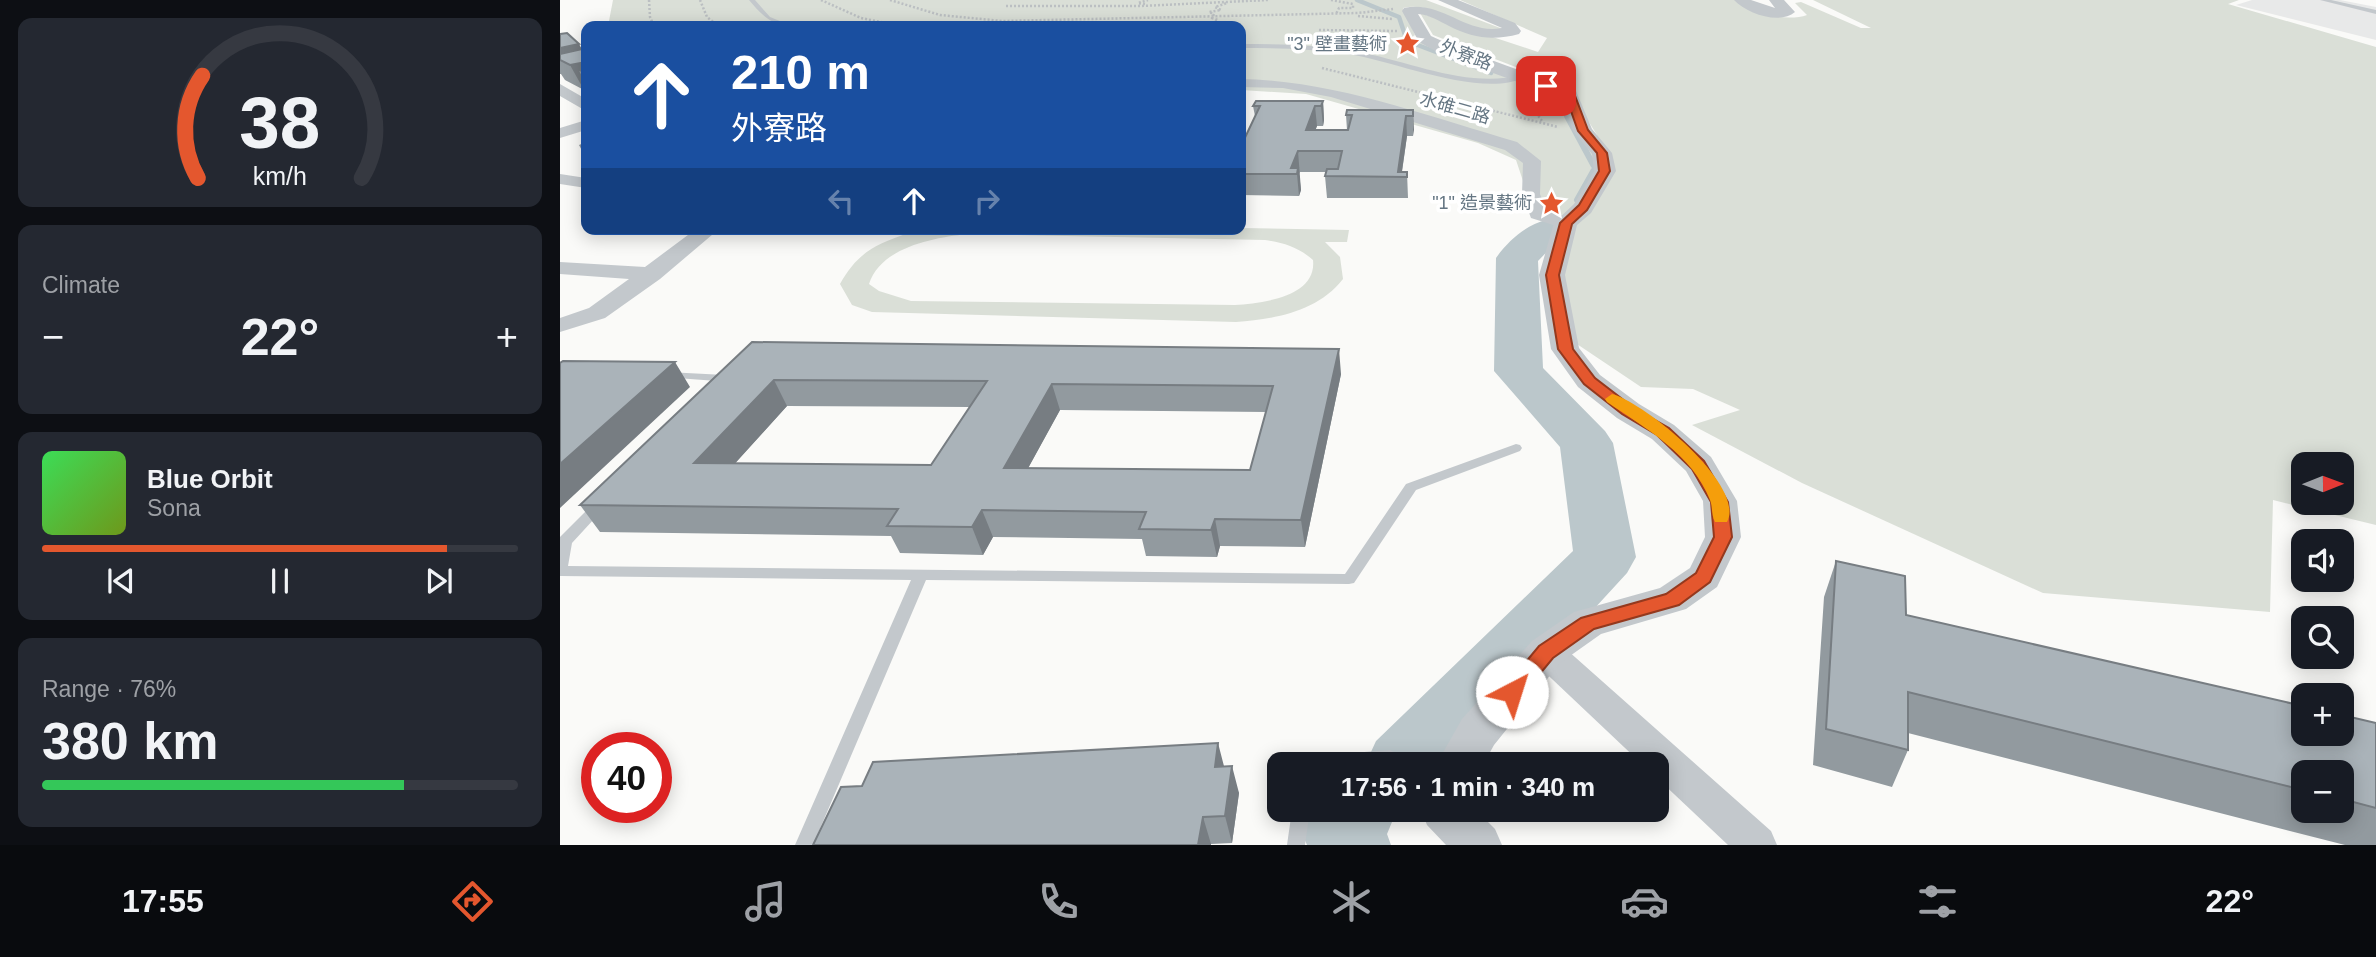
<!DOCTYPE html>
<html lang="en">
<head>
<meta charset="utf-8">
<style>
	:root { --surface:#171b24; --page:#242831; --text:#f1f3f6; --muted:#9ea1a6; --line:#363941; --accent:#e4572e }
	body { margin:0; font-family:Arial,"Noto Sans TC",sans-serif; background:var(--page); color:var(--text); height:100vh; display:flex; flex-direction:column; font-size:26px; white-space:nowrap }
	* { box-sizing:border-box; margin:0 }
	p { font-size:23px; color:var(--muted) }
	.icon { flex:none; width:38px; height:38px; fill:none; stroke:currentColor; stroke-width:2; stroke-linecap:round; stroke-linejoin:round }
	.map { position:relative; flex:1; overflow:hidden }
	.panel { display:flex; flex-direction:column; gap:18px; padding:18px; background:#0d0f14; width:560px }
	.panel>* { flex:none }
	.guide { position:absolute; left:21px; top:21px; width:665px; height:214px; border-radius:14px; box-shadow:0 4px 18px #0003; background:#1a4fa0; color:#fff; overflow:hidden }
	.needle { width:46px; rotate:89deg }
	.buttons { position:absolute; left:1731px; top:452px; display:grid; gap:14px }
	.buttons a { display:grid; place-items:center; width:63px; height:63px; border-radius:14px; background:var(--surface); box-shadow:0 4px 18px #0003; font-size:35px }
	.speed { position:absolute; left:21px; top:732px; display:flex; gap:14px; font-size:35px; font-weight:700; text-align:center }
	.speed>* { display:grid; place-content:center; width:91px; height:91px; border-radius:50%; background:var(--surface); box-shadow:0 4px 18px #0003; line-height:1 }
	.speed .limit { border:10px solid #d22; background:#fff; color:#111 }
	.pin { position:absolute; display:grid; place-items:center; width:60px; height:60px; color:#fff; margin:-30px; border-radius:14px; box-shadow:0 4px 10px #0006 }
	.me { position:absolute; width:77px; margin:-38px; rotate:40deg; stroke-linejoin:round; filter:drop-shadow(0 0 5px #0008) }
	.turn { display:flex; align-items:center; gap:24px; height:147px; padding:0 35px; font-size:32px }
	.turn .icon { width:91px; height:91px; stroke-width:2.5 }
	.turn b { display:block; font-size:49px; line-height:60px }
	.lanes { display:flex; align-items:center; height:66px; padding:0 35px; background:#0003; justify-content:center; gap:35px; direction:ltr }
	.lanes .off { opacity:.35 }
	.big { font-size:52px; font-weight:600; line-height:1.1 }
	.panel .card { flex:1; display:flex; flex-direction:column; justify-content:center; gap:10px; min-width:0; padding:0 24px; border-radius:14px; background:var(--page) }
	.panel .dial { align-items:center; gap:0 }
	.dial svg { height:182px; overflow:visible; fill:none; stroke:var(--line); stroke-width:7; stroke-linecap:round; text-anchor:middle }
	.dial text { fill:var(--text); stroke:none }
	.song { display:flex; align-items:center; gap:21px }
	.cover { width:84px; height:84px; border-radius:10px; background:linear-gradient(135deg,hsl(130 70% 55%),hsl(80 70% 35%)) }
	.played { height:7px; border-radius:4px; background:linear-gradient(90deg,var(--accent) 85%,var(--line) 85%) }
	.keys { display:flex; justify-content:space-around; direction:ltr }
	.heat { display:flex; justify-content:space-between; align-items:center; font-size:38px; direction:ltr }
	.charge { height:10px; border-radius:5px; background:linear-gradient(90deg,#34c759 76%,var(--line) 0) }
	.trip { position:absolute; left:707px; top:752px; width:402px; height:70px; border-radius:14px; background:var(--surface); box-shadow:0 4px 18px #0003; font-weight:600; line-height:70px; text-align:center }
	.tabs { display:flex; height:112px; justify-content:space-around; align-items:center; background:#090b0e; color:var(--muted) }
	.tabs .icon { width:49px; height:49px }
	.tabs .active { color:var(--accent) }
	.tabs b { font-size:32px; color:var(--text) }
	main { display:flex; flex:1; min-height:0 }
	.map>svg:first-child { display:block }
</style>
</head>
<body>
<main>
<section class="panel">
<div class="card dial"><svg viewBox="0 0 100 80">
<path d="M14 69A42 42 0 1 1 86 69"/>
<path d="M14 69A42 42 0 0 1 16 24" stroke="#e4572e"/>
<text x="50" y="56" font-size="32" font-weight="700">38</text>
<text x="50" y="72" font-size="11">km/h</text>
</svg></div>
<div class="card"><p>Climate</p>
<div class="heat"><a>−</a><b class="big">22°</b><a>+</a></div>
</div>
<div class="card">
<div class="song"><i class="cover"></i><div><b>Blue Orbit</b><p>Sona</p></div></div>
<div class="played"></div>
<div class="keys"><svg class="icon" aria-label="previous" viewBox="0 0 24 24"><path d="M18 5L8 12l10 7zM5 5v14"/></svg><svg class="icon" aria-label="pause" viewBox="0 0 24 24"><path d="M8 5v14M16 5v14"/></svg><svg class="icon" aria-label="next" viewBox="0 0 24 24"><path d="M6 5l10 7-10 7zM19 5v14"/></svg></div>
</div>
<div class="card"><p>Range · 76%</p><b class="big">380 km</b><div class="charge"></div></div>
</section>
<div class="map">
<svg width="1816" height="845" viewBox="0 0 1816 845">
	<rect width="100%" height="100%" fill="#fafaf8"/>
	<path fill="#e8e9e9" d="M1692,0H1780L1816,7V40L1676,5Z"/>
	<path fill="#dadfd7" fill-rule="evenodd" d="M53,0H866L943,29C907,37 878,0 843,8L855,35L852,37L936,68L991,92L1034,156L1024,202L1041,180L1037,135L1007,87L873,35L860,13L978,52L987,38L900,0H1176C1190,14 1228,22 1247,15L1235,3L1241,2L1301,28H1311L1253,0H1679L1668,4L1816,47V525L1713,500L1710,612L1483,593L1242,483L1132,425L1180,410L1133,389L1081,387L1002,334L985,254L1013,216L975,217L956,160L918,143L746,94L681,90V26H48ZM1743,464H1782V502H1743Z
		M681,228L789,230L787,242H765L780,257L783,279C757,312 715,319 676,322L312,312L292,305L280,284C298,252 315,245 348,233H326L330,229ZM407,234L705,240C724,243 738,247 753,260C757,297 703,303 675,305L351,301L319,291L309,284C321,247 373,238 407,234Z"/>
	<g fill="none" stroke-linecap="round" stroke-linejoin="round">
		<path stroke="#bbc7cb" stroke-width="4.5" d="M797,0L839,17L846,38L855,44L931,73
			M993,93L1001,99"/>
		<path stroke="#bbc7cb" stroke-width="6" d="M1000,98L1007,116L1035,168L1017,200"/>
		<path fill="#bbc7cb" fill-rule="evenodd" d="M986,220L1000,224L1006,232L978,261L983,368L1045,431L1053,443L1076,557L1067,573L891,765H805L816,741L1013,551L1000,447L934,371L936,258C948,241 966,225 986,220Z
			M748,810H837L827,834L831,845H747L740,829Z"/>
		<path stroke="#bbbfc2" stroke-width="2.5" stroke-dasharray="2 2" stroke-linecap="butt" d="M89,0L90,17L94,26
			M140,0L147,17L158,26
			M261,0L301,18L340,26
			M330,0L380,15L442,21L798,13L833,9
			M771,0L793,4V8H779L776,14
			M585,4L578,3L588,0
			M446,6H581L708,0
			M798,16L832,19
			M656,26L650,24L658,20L652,18L654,14L649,12L661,10L655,7L667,3
			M759,30L837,31
			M762,68L998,127
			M969,103L982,121"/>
		<path fill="#c3c8cc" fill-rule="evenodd" d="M189,0H195L210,17L232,26C212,27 201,14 189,0Z
			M1760,0H1771L1816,10V14Z
			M681,44C722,44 764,45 804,53C856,64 909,88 962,75L965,77C923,99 835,61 788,54C753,49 717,48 681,48Z
			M107,372L165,375L171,378L167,383L163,384L157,381L103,377L101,375L103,373Z
			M956,444L960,445L962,448L960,451L856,490L794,583L789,584L366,580L253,845H235L351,580L0,576V537L34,503H44L46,506L12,543L8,566L785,574L846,484Z
			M830,750L836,753L846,765H767L773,757L779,754Z
			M732,810H750L745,845H727Z"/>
		<path fill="#c3c8cc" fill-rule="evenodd" d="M681,79C776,81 866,116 957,142L981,161L980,194L986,210L1013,219L1016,223L1006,229L971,218L962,194L963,163L945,150L771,97L723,88L681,87Z
			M0,84L26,99V111L0,96Z
			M26,120V130L0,138V128Z
			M0,174L26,178V188L0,184Z
			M136,229H159L100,279L45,318L0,332V318L29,308L69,279L0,274V262L85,267Z
			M986,638L998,642L1211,831L1217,845H1168L1097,778V765H1083L974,662L969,652L974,642Z"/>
		<path fill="#c3c8cc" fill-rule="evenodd" d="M878,0H898L955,23L961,31L959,34C933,41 912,38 889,26C879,21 870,15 858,14L871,36L893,46L1016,91L1032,129L1052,153L1056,171L1031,213L1017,225L1005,275L1019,348L1040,375L1079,404L1114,425L1151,457L1177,501L1181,537L1157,587L1126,609L1041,634L1000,663L934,745L923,765H876L902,719L972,641L1014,612L1100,588L1130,568L1145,537L1143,501L1126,471L1092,439L1057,418L1018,387L991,349L979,275L994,223L1014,204L1034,171L1032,154L1013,131L1002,98L881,54L859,42L842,11L844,8C883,0 905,35 942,28Z
			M1174,0H1191L1215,8L1209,0H1224L1235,12C1220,25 1187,14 1174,0Z
			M861,810H916L935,829L942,845H886L867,825Z"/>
	</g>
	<path fill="#929a9f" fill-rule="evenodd" d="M0,34L26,51V89L24,90L5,80L1,74H0Z
		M763,101L764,120L763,126H757L755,130H787L786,115L853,110V136H847L842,172H847L848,198H767L765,176L767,172H740L739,174L741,190L739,196L681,195V146L695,116L693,106Z
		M26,142V158L19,145Z
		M192,342L781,374L745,547L660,546L657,557L586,556L582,539L433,537L423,555L340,553L331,536L40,532L20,505ZM227,406L410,407L371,465L175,463ZM500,410L706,412L690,470L468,468Z
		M1276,561L1346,615L1816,723V845H1785L1348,733V750L1332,787L1253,765L1264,597ZM1743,772H1782V810H1743Z
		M664,766L679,793L672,843L651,844L302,786Z"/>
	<path fill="#777d82" d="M19,44L26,57V73L19,71L26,83V89L24,90L10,65L0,60V48Z
		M763,101L764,120L763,126L761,106Z
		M755,106L757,126L748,151L746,130Z
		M853,110L854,130L853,136Z
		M846,116L847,136L841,177L838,172Z
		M681,118L683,133L681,138Z
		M738,151L741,190L739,196L737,174L731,168Z
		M779,349L781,374L745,547L741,520Z
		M115,362L130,387L0,508V464Z
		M214,380L227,406L151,490L134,463Z
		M492,384L500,410L454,494L444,468Z
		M422,510L433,537L423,555L412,527Z
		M655,519L660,546L657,557L651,530Z
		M658,743L665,770L655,767Z
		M672,766L679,793L672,843L665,816Z
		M643,817L651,844V845H638Z"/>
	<path fill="#aab3b9" stroke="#777d82" stroke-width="2" fill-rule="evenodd" d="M7,33L19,44L0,48V34Z
		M22,49L26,51V62L10,65L0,60V54Z
		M696,101H763L761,106H755L746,130H788L792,115H786L787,110H853V116H846L838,172H847V177L765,176L767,169H778L782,151H738L731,168H738L737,174H681V146L700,106H693Z
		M192,342L779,349L741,520L655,519L651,530L579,529L586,512L422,510L412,527L327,526L338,509L20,505ZM214,380L427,381L371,465L134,463ZM492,384L713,386L690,470L444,468Z
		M3,361L115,362L0,464V363Z
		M1276,561L1345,576L1346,615L1743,706V733H1782V715L1816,723V808L1782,799V772H1743V790L1348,692V750L1266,729Z
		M658,743L655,767L672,766L665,816L643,817L638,845H253L281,787L302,786L313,762Z"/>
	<path fill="#e4572e" stroke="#94391e" stroke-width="2" d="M986,83L1014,93L1028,130L1047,153L1050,171L1027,210L1012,224L999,275L1013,349L1035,378L1074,408L1109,428L1144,461L1168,502L1172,537L1150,582L1119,605L1034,629L993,658L960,698L952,701L944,698L941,692L979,646L1021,618L1106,594L1136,573L1154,537L1151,502L1132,469L1097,435L1062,414L1024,384L998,349L986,275L1000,223L1019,205L1039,171L1037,153L1018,131L1006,97L983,88L982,86Z"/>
	<path fill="#f59e0b" d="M1052,394C1084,402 1187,486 1167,522H1155C1151,515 1153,508 1150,500C1133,455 1085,428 1047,402L1045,399Z"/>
	<defs>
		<symbol id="sight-bare" viewBox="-9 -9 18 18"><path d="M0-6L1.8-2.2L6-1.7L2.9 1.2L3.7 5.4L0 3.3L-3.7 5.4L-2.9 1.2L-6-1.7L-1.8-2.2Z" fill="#e4572e" stroke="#fff" stroke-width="2.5" paint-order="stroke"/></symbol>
	</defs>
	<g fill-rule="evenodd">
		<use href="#sight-bare" x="830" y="26" width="35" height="35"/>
		<use href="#sight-bare" x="974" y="186" width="35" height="35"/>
	</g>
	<g text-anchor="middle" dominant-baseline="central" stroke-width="7" stroke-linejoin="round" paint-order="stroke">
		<g font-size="18" fill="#657683" stroke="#fff" text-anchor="end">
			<text x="827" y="44">"3" 壁畫藝術</text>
			<text x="972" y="203">"1" 造景藝術</text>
		</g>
		<g font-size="18" fill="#657683" stroke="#fff">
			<text transform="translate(906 55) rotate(21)">外寮路</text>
			<text transform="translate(895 108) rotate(16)">水碓二路</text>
		</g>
	</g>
</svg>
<div class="buttons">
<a><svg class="needle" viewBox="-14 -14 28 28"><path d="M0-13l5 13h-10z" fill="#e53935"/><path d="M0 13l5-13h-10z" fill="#9ea1a6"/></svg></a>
<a><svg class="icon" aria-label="sound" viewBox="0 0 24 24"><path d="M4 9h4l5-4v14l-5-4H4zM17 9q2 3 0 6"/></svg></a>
<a><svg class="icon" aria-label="search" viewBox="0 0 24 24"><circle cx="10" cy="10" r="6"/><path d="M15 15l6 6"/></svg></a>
<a>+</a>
<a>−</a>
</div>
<div class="speed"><div class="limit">40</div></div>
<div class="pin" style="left:986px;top:86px;background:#d93025"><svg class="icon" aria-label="arrive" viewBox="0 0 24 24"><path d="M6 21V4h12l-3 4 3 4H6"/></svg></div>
<svg class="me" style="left:952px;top:692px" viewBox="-20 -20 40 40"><circle r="19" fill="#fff"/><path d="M0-13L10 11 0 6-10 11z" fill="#e4572e"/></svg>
<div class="trip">17:56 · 1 min · 340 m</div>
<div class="guide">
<div class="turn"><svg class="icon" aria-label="ahead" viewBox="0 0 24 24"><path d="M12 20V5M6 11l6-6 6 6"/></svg><div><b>210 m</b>外寮路</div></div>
<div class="lanes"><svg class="icon off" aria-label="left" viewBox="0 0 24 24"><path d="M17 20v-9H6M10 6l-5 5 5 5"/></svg><svg class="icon" aria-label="ahead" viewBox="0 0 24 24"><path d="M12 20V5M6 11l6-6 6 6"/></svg><svg class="icon off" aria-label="right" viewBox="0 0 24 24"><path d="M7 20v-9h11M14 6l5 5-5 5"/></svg></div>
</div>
</div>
</main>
<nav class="tabs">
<b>17:55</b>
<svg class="icon active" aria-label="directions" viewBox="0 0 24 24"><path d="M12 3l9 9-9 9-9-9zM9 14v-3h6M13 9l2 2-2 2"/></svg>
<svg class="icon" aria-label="music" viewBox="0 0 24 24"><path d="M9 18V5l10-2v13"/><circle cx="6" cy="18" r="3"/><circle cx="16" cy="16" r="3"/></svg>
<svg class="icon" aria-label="phone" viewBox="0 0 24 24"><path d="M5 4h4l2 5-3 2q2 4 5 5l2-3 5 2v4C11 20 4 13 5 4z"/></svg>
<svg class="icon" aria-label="climate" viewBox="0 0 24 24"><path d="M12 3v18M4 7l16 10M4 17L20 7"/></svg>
<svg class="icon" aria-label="car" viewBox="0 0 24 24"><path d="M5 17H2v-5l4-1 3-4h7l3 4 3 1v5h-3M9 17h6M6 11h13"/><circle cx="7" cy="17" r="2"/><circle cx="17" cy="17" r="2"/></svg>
<svg class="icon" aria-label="filters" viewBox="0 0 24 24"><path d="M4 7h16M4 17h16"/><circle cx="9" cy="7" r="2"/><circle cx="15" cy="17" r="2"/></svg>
<b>22°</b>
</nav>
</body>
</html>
